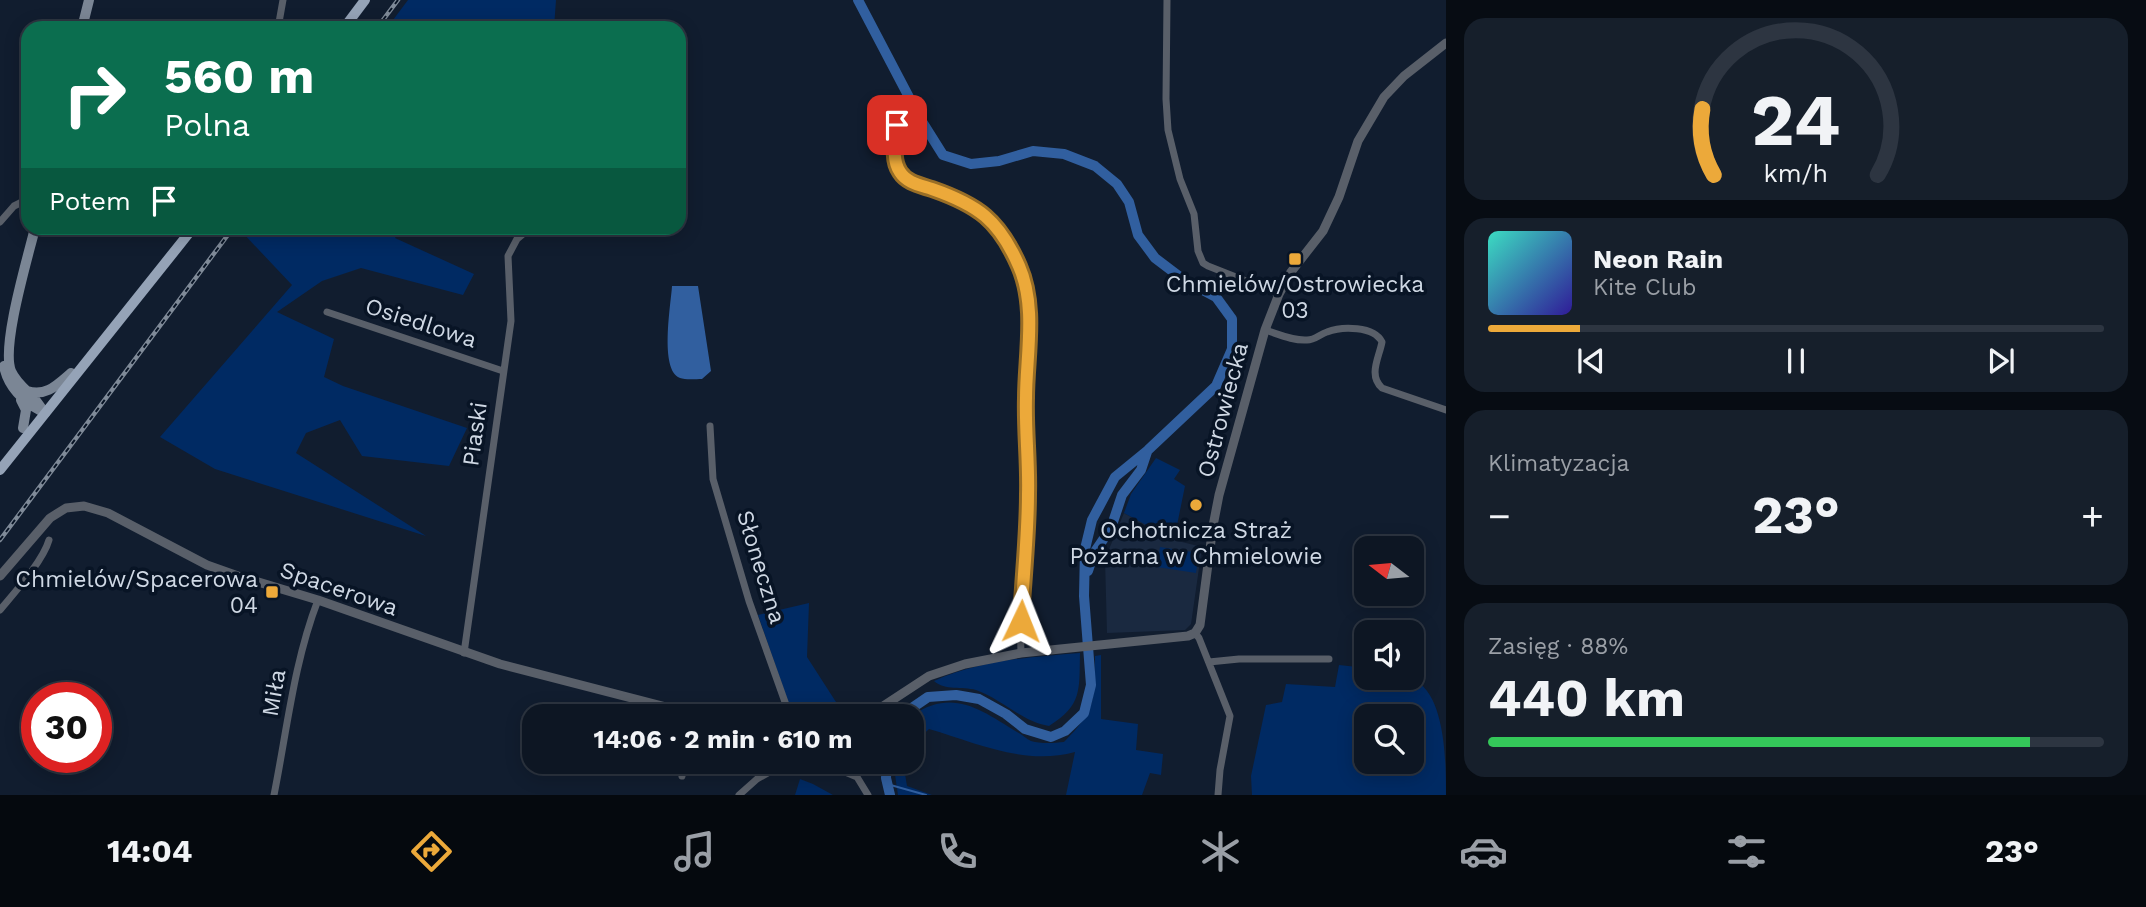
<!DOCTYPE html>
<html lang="pl">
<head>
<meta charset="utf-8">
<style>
	:root { --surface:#0d1623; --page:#161f2b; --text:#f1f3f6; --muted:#9a9fa6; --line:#2d3541; --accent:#eca93a }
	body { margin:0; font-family:"Work Sans",sans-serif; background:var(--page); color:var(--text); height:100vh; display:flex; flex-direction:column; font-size:26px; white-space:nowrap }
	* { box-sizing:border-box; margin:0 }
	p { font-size:23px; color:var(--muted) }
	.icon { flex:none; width:38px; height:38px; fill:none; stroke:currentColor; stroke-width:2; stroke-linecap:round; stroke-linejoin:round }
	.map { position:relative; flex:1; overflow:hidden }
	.details { display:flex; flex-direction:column; gap:18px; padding:18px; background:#070c13; width:700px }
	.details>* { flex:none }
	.top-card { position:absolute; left:21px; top:21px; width:665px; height:214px; border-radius:21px; box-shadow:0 4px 18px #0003,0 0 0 2px var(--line); background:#0b6e4f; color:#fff; overflow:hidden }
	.needle { width:46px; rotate:286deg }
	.fabs { position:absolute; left:1354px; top:536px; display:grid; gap:14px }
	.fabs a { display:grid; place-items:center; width:70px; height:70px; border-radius:14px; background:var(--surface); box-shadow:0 4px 18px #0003,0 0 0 2px var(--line); font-size:35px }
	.speed { position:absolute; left:21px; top:682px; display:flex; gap:14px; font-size:35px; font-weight:700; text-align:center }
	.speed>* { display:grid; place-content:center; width:91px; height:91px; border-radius:50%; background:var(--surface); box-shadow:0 4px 18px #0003,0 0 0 2px var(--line); line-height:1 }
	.speed .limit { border:10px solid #d22; background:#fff; color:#111 }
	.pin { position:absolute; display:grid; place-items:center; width:60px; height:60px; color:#fff; margin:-30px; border-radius:14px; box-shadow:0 4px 10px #0006 }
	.me { position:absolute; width:77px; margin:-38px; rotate:2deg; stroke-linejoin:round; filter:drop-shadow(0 0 5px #0008) }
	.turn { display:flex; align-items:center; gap:24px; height:147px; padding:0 28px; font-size:32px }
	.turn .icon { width:91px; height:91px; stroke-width:2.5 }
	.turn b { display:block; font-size:49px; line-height:60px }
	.then { display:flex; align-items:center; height:66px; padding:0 28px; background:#0003; gap:14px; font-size:26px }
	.big { font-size:52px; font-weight:700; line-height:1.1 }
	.details .tile { flex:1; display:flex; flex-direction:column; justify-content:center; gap:10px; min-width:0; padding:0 24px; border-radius:21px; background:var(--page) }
	.details .dial { align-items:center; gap:0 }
	.dial svg { height:182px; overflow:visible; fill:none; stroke:var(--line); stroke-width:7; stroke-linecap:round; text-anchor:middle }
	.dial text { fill:var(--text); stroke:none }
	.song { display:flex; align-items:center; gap:21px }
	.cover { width:84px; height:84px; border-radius:10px; background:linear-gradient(135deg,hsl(170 70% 55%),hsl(250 70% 35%)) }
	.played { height:7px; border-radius:4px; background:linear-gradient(90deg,var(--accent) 15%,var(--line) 15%) }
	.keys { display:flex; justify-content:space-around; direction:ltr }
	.heat { display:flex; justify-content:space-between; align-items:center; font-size:38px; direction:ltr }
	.charge { height:10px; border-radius:5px; background:linear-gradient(90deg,#34c759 88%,var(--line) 0) }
	.trip { position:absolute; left:522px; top:704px; width:402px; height:70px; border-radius:21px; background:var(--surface); box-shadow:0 4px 18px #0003,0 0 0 2px var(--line); font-weight:700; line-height:70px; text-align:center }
	.dock { display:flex; height:112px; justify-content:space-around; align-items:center; background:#05090e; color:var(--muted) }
	.dock .icon { width:49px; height:49px }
	.dock .on { color:var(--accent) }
	.dock b { font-size:32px; color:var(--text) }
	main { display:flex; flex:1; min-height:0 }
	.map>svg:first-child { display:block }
</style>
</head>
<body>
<main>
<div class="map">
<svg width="1446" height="795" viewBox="0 0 1446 795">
	<rect width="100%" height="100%" fill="#111d2f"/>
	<path fill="#1a2940" d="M1124,513L1174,540L1202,547L1191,624L1185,630L1107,633L1105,559Z"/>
	<path fill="#002a63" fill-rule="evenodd" d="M408,0H556L554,28H387Z
		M243,228H401L395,238L474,274L463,295L361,268L322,281L277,312L334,339L324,377L343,386L467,428L449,466L362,456L340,420L306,433L296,453L426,536L215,469L160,437L292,285L241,231Z
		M1156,458L1180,470L1174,479L1185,486L1174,540L1124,513L1131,494Z
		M1160,547L1199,553L1196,573L1157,567Z
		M809,603L807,657L836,702L862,714L859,716H793L758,615Z
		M1080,653C1079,689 1083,705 1049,726C1022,722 1002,699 976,690C962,686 945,691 934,681C981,660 1030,657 1080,653Z
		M1101,655V719L1138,724L1136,750L1163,754L1161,775L1150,773L1142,795H1066L1075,752C1025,766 977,743 929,729L912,745L913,715C953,688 981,710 1017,732C1022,734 1026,739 1031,741C1041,744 1054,743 1064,742C1097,709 1094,700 1095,656Z
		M1339,665L1367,668V677C1382,677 1403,674 1416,681C1446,698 1446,765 1446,795H1252L1251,776L1266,705L1282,702L1286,684L1335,687ZM1367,716H1412V761H1367Z
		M893,761H905L904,768L907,786L932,795H898Z
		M800,779L813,784L833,795H795Z"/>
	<path fill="#315f9f" d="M672,286H698L711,371L702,379C696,379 685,380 680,378C659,370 671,304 672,286Z"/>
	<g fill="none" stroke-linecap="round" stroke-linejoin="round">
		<path stroke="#315f9f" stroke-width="2" d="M887,784L926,795"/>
		<path stroke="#315f9f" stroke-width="10" d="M858,0L921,120L943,155L971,164L999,161L1033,151L1064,154L1095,166L1117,184L1129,202L1138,235L1155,258L1184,280L1216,297L1232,319V349L1216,386L1148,450L1115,477L1092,520L1085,549L1084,596L1091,685L1084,713L1065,731L1051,737L1025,729L1006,714L979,699L956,695L928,697L909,710L904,716
			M1088,571L1094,553L1111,528L1122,495L1141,470L1147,452
			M887,761L886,778L890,795"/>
		<path stroke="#595f69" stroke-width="7" d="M1167,0L1166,99L1168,130L1180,179L1194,214L1198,251L1203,263L1208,266L1279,294
			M278,28L283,0
			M897,125C896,139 892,155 897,168C904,186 957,196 976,207C996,221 1010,245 1019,267C1036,307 1026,356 1025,399C1025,430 1029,462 1028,494C1027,547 1019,600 1021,653
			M0,222L14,206L28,199
			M327,312L503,371
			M1265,330C1278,334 1293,341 1307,340C1315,340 1320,334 1327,332C1342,326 1374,326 1382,342C1379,358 1368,375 1382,388L1446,410
			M710,426L713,479L749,601L790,716
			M0,610C15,592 43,561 49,540
			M1195,633L1199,638L1230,716L1220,770L1218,795
			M464,653L511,321L508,256L517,239L530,228
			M1209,662L1239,659H1329
			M819,761L857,777L868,795
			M682,776L685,761
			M274,795C287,730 294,662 318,600
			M739,795L757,779L782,765L785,761"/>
		<path stroke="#595f69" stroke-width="9" d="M0,576L50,518L66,508L84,506L108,513L207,565L238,576L318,600L500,664L701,716
			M868,716L929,676L965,664L1021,653L1188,636L1195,633L1200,625L1213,526L1219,495L1265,330L1279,294L1291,272L1323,231L1339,197L1358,141L1384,97L1404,76L1446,43"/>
		<path stroke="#7b8695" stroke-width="10" d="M82,28L89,0
			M35,228C28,257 1,346 11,371C16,382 24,388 32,396C37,401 40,407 45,413
			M4,366C8,387 23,401 41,411
			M27,391C46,397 57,385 71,373
			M21,400L26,410L23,428"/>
		<path stroke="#95a3b7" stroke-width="10" d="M344,28L365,0
			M0,470L193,228"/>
		<defs>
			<path id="rail" d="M377,28L398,0
				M0,540L233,228"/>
		</defs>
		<use href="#rail" stroke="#7f8a98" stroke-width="4.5"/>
		<use href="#rail" stroke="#081425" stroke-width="2" stroke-dasharray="5" stroke-linecap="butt"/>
	</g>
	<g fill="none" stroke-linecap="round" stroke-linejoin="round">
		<defs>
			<path id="route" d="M897,125C896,140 891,159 900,172C907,183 920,185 932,189C978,205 999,220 1019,266C1037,307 1026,356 1026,398C1025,430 1029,462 1028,494C1028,536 1023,578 1021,621"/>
		</defs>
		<use href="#route" stroke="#996e26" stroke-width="18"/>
		<use href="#route" stroke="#eca93a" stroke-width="12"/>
	</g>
	<g fill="#eca93a" stroke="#081425" stroke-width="2.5">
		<rect x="1288" y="252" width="14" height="14" rx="3.5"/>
		<circle cx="1196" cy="505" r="7"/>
		<rect x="265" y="585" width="14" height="14" rx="3.5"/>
	</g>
	<g text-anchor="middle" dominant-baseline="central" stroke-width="7" stroke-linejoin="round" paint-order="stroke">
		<g font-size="23" fill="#cfd8e4" stroke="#081425">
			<text x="1295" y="284">Chmielów/Ostrowiecka<tspan x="1295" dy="26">03</tspan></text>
			<text x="1196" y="530">Ochotnicza Straż<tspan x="1196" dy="26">Pożarna w Chmielowie</tspan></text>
			<text x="258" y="579" text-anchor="end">Chmielów/Spacerowa<tspan x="258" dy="26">04</tspan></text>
		</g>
		<g font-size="23" fill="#cfd8e4" stroke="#081425">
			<text transform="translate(421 323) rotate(18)">Osiedlowa</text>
			<text transform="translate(1223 410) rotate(-75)">Ostrowiecka</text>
			<text transform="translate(475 434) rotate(-82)">Piaski</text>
			<text transform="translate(761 567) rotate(73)">Słoneczna</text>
			<text transform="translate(339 589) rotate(19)">Spacerowa</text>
			<text transform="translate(274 693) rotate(-80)">Miła</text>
		</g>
	</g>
</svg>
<div class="fabs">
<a><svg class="needle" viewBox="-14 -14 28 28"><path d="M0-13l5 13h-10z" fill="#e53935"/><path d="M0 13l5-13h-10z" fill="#9a9fa6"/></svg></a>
<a><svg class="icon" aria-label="sound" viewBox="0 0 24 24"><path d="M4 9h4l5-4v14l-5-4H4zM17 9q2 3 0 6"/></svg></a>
<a><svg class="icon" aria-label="search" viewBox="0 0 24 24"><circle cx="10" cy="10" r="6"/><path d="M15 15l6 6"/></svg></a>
</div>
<div class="speed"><div class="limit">30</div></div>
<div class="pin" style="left:897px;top:125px;background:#d93025"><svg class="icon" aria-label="arrive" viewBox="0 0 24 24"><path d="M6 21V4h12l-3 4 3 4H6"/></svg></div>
<svg class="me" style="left:1021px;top:621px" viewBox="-20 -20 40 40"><path d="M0-17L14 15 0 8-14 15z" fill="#eca93a" stroke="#fff" stroke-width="4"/></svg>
<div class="trip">14:06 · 2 min · 610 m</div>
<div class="top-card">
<div class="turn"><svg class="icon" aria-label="right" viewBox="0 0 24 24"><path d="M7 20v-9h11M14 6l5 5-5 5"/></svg><div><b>560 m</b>Polna</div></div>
<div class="then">Potem<svg class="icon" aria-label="arrive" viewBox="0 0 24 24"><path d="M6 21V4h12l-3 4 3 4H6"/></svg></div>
</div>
</div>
<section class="details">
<div class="tile dial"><svg viewBox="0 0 100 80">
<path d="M14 69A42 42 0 1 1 86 69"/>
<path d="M14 69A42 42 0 0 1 9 40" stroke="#eca93a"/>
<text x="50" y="56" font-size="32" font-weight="700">24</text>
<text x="50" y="72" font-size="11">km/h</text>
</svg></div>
<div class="tile">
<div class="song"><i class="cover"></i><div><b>Neon Rain</b><p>Kite Club</p></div></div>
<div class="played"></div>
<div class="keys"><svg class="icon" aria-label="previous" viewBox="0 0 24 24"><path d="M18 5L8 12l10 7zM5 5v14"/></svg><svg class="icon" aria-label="pause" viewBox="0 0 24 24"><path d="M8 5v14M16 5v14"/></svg><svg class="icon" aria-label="next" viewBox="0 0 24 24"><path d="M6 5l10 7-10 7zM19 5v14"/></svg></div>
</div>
<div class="tile"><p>Klimatyzacja</p>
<div class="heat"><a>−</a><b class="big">23°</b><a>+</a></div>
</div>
<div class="tile"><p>Zasięg · 88%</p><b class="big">440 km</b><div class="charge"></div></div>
</section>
</main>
<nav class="dock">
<b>14:04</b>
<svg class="icon on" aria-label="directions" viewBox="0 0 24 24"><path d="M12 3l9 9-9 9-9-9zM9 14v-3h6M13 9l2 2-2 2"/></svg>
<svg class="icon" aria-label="music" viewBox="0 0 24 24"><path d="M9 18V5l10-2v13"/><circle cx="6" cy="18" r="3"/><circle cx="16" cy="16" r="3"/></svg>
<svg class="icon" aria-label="phone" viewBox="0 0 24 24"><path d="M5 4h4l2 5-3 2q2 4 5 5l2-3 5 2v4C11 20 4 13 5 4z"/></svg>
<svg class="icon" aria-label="climate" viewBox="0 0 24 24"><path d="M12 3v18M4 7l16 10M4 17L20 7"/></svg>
<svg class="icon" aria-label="car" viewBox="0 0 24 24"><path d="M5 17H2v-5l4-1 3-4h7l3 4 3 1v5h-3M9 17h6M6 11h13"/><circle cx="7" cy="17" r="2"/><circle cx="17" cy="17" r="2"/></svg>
<svg class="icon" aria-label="filters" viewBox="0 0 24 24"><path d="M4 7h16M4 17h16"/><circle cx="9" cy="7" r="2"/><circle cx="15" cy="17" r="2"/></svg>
<b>23°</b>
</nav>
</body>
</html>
